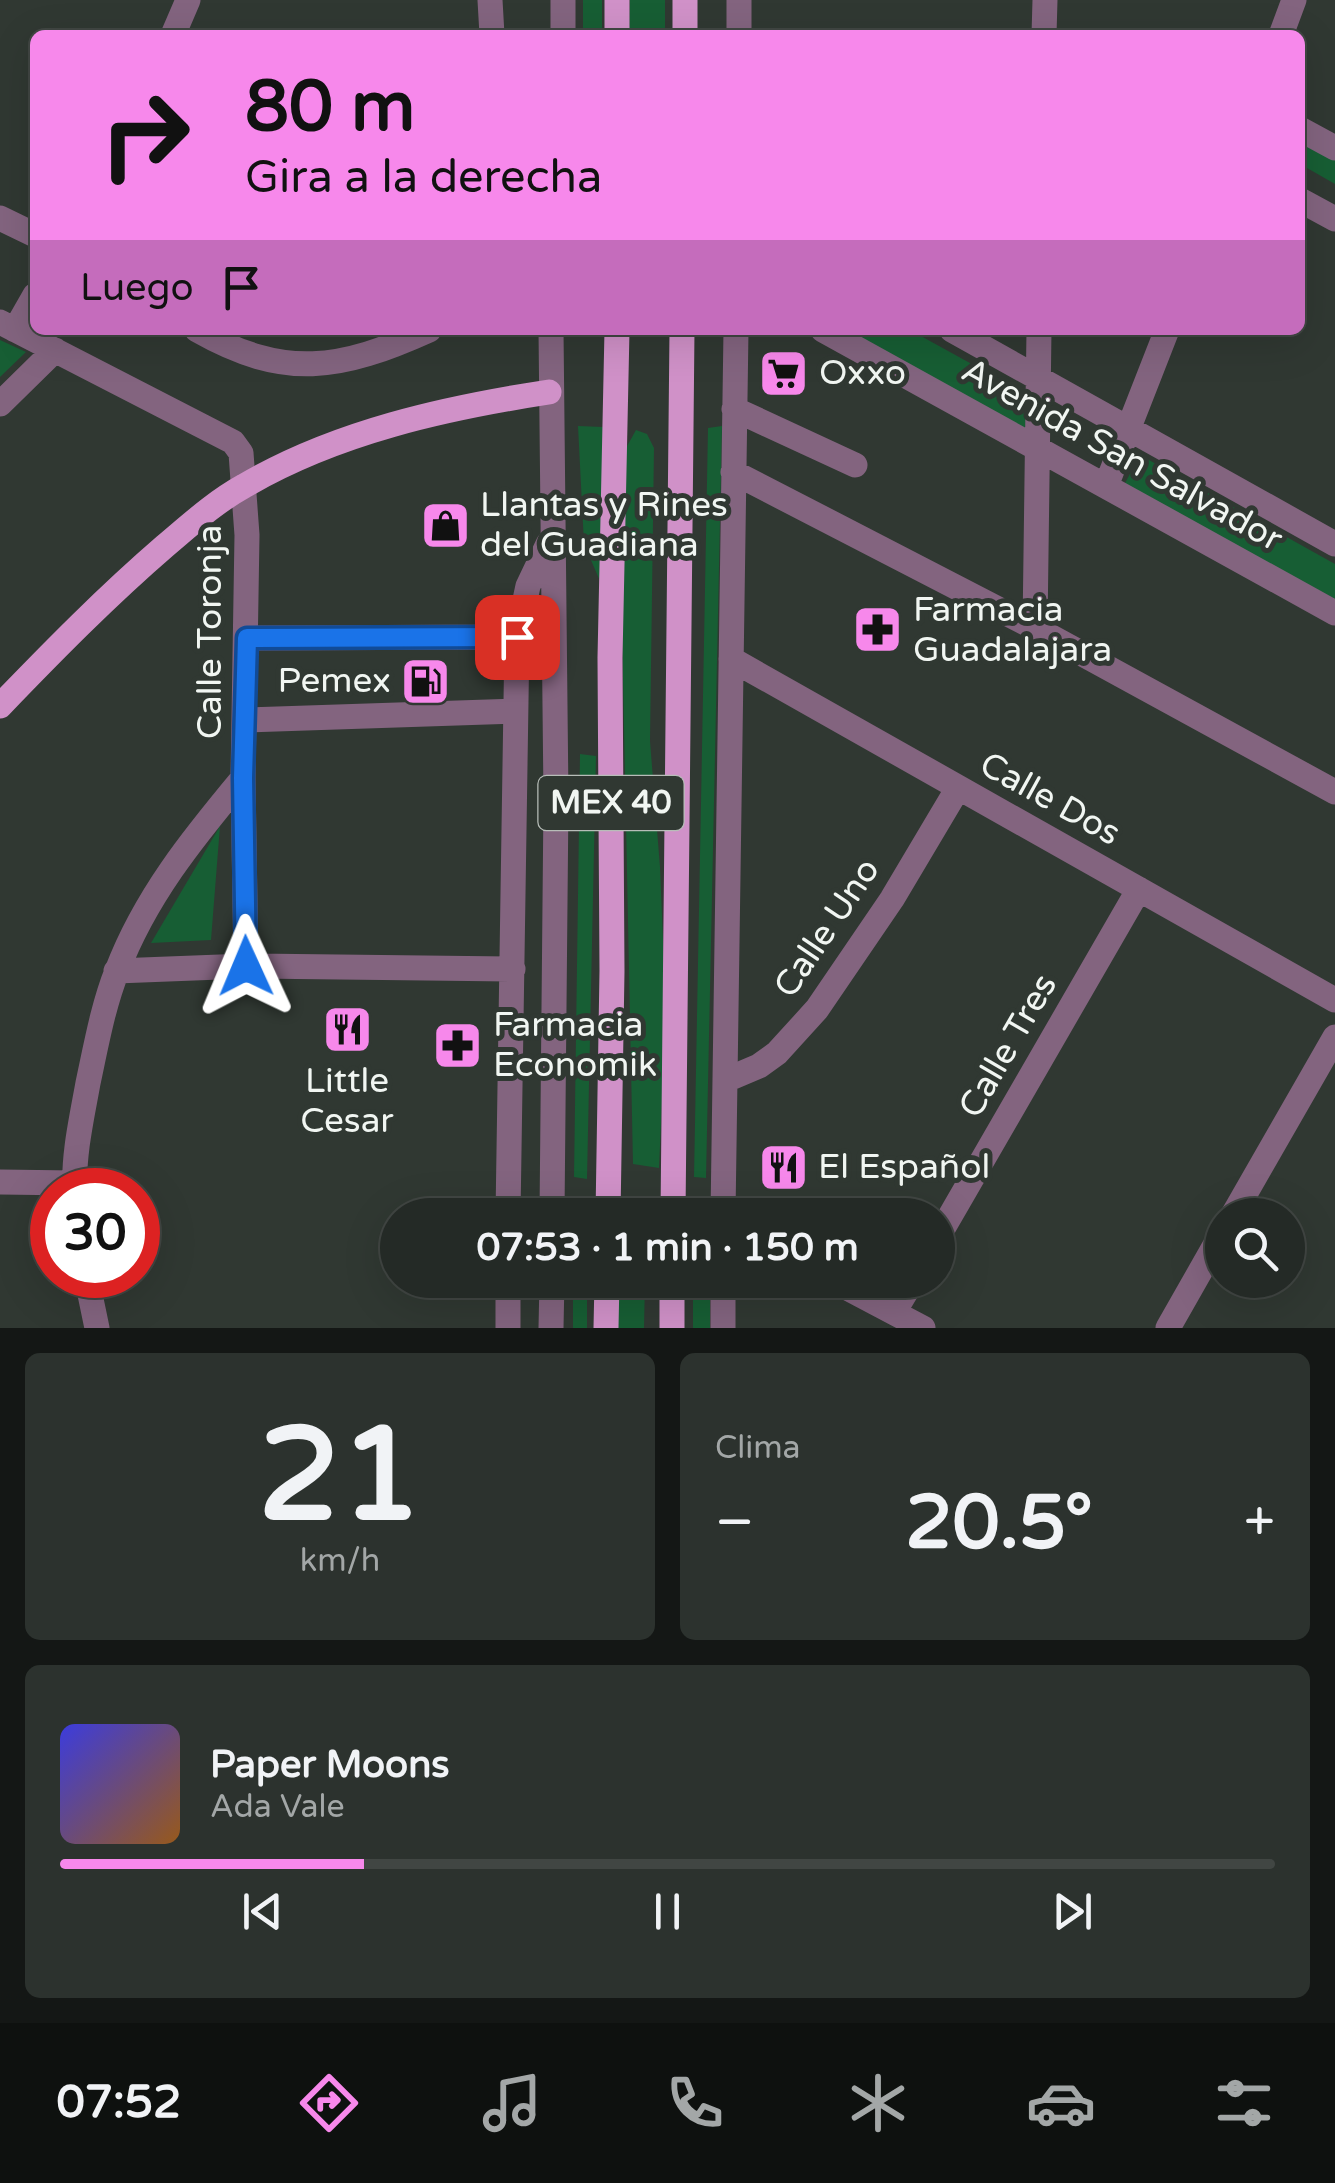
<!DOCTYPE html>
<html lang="es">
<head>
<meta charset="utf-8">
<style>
	:root { --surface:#242a26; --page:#2c322e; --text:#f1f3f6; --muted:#a3a7a7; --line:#414643; --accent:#f788eb }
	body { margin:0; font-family:"Varela Round",sans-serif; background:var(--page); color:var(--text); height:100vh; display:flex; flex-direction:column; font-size:38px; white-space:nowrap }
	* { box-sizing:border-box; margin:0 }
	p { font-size:32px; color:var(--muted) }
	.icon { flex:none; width:55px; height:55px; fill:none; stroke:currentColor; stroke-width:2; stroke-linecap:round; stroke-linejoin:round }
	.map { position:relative; height:1328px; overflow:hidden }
	.panel { display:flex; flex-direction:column; gap:25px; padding:25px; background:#141715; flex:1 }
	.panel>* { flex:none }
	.guide { position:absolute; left:30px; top:30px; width:1275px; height:305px; border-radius:15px; box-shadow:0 10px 40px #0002,0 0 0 2px var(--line); background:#f788eb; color:#111; overflow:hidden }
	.controls { position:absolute; left:1205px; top:1198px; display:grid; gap:20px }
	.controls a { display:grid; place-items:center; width:100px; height:100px; border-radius:50%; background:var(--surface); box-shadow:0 10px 40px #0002,0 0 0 2px var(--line); font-size:50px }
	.speed { position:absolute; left:30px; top:1168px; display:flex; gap:20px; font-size:50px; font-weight:700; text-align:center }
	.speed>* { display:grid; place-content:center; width:130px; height:130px; border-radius:50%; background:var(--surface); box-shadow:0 10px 40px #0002,0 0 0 2px var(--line); line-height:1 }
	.speed .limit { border:15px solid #d22; background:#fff; color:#111 }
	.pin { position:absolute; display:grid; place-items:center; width:85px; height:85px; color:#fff; margin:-42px; border-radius:20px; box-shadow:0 5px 15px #0006 }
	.me { position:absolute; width:110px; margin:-55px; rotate:359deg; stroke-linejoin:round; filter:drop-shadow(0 0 8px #0008) }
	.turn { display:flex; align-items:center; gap:35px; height:210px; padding:0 50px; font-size:45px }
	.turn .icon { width:130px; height:130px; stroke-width:2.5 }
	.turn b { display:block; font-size:70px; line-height:85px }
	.then { display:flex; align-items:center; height:95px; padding:0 50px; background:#0003; gap:20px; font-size:38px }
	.big { font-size:75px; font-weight:700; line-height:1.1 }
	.panel .widget { flex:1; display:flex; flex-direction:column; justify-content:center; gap:15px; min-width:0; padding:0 35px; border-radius:15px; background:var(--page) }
	.panel .dial { align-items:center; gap:0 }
	.dial b { font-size:130px; line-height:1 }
	.song { display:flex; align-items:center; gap:30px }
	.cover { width:120px; height:120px; border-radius:15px; background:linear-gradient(135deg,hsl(240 70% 55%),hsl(30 70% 35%)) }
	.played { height:10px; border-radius:5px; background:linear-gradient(90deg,var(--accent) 25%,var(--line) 25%) }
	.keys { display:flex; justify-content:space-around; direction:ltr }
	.heat { display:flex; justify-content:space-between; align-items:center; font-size:55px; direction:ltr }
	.panel .tiles { flex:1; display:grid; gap:25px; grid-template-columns:1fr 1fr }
	.widget:last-child { grid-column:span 2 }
	.trip { position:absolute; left:380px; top:1198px; width:575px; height:100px; border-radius:50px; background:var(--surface); box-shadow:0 10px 40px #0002,0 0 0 2px var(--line); font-weight:700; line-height:100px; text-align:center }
	.tab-bar { display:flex; height:160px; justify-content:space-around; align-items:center; background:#0e110f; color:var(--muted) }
	.tab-bar .icon { width:70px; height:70px }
	.tab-bar .selected { color:var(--accent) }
	.tab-bar b { font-size:45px; color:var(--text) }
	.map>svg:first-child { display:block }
</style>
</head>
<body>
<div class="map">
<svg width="1335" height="1328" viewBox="0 0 1335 1328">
	<rect width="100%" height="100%" fill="#303832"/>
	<path fill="#175e34" d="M583,0H602V35H583Z
		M630,0H665V35H629Z
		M1300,128L1335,147V184L1300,164Z
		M842,330H910L1028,395L1025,431Z
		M0,340L26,352L0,377Z
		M578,426L603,427L600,581L584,544Z
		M722,426L706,1178L694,1177L708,428Z
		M636,430L647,434L654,448L650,741L660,867L666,1012L659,1168L633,1164L621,580L626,448Z
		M1140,455L1335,564V599L1124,485Z
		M580,754L596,756L587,1179L574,1177Z
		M220,826L211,940L151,943Z
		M573,1280H587V1328H573Z
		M616,1280H645L644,1328H616Z
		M693,1280H710V1328H693Z"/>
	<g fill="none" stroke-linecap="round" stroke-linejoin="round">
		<path stroke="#83647f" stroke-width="25" d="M490,0L492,35
			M739,0V35
			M173,35L188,0
			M563,35V0
			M1044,35L1045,0
			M1281,35L1294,0
			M1300,129L1335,148
			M1300,200L1335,219
			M0,218L35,235
			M0,322L233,442L241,453L247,535L243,778L246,966
			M15,330L35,295
			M197,330C285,380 340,370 429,330
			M551,330L556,799L552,1215
			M823,330L1335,613
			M952,330L1335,544
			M0,404L55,350
			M734,409L855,465
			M733,472L1035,628L1335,792
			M1106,486L1167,330
			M1035,628L1039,330
			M247,638L517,637
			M731,659L1335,1000
			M246,720L515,711
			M116,971L246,966L513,969
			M726,1080L759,1066L777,1053L817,1009L892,899L958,788
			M0,1182L75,1183
			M75,1190C73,1155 82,1117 88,1083C96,1046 103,1006 117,971C145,897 193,838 243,778
			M508,1215L517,637L528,586L548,544
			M723,1215L736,330
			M1233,1215L1335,1037
			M938,1237L1139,889
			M86,1275L97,1328
			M508,1280V1328
			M832,1280L923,1328
			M894,1312L913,1280
			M551,1328L552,1280
			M723,1328V1280
			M1168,1328L1222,1233"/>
		<path stroke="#d091c8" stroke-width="25" d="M617,35V0
			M685,35V0
			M0,706C53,651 107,596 165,546C190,525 215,502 244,486C336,432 445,408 549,392
			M608,1215L612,971L610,658L617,330
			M673,1215L682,330
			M606,1328L607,1280
			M672,1328V1280"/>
	</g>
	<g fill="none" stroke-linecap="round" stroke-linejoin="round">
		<defs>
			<path id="route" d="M246,966L243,778L247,638L517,637"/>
		</defs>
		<use href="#route" stroke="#114b97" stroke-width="25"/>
		<use href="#route" stroke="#1a73e8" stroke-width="18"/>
	</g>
	<defs>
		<symbol id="supermarket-square" viewBox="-11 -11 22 22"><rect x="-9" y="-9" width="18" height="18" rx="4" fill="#f788eb" stroke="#303832"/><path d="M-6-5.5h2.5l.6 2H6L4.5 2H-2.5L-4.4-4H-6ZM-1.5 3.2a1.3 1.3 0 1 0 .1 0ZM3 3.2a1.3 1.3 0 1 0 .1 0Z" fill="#111"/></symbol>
		<symbol id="shop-square" viewBox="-11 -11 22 22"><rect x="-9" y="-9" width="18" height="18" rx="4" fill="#f788eb" stroke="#303832"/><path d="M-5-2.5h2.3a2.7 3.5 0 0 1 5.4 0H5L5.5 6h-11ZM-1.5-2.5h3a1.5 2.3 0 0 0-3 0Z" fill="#111"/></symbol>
		<symbol id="pharmacy-square" viewBox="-11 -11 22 22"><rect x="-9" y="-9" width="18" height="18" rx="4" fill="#f788eb" stroke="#303832"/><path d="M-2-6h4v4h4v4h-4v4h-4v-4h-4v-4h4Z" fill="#111"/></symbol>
		<symbol id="fuel-square" viewBox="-11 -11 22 22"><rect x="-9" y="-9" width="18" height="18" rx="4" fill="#f788eb" stroke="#303832"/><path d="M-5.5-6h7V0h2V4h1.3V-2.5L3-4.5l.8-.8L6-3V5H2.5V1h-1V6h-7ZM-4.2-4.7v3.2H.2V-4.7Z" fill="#111"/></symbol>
		<symbol id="restaurant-square" viewBox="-11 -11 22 22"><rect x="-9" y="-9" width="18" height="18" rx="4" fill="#f788eb" stroke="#303832"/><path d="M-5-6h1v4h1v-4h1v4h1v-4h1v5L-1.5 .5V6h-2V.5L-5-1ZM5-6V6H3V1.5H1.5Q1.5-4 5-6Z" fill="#111"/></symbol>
	</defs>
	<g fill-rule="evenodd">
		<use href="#supermarket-square" x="756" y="346" width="55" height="55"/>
		<use href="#shop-square" x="418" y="498" width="55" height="55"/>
		<use href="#pharmacy-square" x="850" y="602" width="55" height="55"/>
		<use href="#fuel-square" x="398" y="654" width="55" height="55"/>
		<use href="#restaurant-square" x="320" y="1002" width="55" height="55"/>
		<use href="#pharmacy-square" x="430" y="1018" width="55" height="55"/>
		<use href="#restaurant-square" x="756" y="1140" width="55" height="55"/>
	</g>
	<g text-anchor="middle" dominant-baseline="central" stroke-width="10" stroke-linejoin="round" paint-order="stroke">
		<rect fill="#303832" stroke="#b7bdb8" stroke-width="2.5" x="538.5" y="776" width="145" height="54" rx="8"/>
		<g font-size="32" font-weight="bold" fill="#f1f6f2">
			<text x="611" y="803">MEX 40</text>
		</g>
		<g font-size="35" fill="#f1f6f2" stroke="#303832" text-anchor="start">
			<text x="819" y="373">Oxxo</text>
			<text x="480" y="505">Llantas y Rines<tspan x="480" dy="40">del Guadiana</tspan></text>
			<text x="913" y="610">Farmacia<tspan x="913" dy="40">Guadalajara</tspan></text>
			<text x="391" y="681" text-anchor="end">Pemex</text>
			<text x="493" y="1025">Farmacia<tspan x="493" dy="40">Economik</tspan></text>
			<text x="347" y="1081" text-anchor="middle">Little<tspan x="347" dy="40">Cesar</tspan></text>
			<text x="818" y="1167">El Español</text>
		</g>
		<g font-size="35" fill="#f1f6f2" stroke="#303832">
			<text transform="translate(1122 455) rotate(29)">Avenida San Salvador</text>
			<text transform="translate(210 632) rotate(-90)">Calle Toronja</text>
			<text transform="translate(1050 799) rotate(29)">Calle Dos</text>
			<text transform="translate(827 928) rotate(-56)">Calle Uno</text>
			<text transform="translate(1008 1046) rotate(-60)">Calle Tres</text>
		</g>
	</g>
</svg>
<div class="controls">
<a><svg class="icon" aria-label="search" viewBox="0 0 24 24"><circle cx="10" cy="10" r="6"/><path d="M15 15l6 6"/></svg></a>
</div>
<div class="speed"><div class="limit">30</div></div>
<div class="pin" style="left:517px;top:637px;background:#d93025"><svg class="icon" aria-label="arrive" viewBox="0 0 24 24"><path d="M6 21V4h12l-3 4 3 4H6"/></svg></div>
<svg class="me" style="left:246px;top:966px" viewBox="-20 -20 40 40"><path d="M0-17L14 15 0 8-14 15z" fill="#1a73e8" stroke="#fff" stroke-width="4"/></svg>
<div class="trip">07:53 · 1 min · 150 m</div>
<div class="guide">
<div class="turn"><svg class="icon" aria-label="right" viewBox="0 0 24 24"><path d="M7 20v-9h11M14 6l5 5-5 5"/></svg><div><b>80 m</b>Gira a la derecha</div></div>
<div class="then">Luego<svg class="icon" aria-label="arrive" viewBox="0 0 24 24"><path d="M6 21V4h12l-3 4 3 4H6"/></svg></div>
</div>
</div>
<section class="panel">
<div class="tiles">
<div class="widget dial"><b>21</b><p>km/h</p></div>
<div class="widget"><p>Clima</p>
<div class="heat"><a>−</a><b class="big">20.5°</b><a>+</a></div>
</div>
<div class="widget">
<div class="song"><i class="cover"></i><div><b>Paper Moons</b><p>Ada Vale</p></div></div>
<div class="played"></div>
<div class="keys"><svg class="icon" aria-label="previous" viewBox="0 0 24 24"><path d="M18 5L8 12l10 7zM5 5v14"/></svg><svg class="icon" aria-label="pause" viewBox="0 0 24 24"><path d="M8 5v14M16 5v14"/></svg><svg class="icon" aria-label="next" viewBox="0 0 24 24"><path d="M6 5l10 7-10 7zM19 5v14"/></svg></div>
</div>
</div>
</section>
<nav class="tab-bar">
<b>07:52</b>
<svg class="icon selected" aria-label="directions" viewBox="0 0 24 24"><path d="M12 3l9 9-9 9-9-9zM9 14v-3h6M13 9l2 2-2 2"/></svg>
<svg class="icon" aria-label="music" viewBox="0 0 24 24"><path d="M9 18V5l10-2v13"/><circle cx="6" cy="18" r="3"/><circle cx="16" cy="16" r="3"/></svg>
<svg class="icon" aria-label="phone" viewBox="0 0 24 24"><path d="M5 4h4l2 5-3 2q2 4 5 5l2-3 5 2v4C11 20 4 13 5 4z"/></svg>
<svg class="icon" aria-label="climate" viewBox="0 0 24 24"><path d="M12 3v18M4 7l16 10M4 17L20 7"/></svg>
<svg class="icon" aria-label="car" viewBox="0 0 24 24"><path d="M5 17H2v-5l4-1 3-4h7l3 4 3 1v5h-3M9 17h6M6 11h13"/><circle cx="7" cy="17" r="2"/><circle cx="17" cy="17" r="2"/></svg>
<svg class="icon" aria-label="filters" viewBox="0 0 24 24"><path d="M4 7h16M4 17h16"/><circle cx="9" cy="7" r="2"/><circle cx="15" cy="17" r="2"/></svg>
</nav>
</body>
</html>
